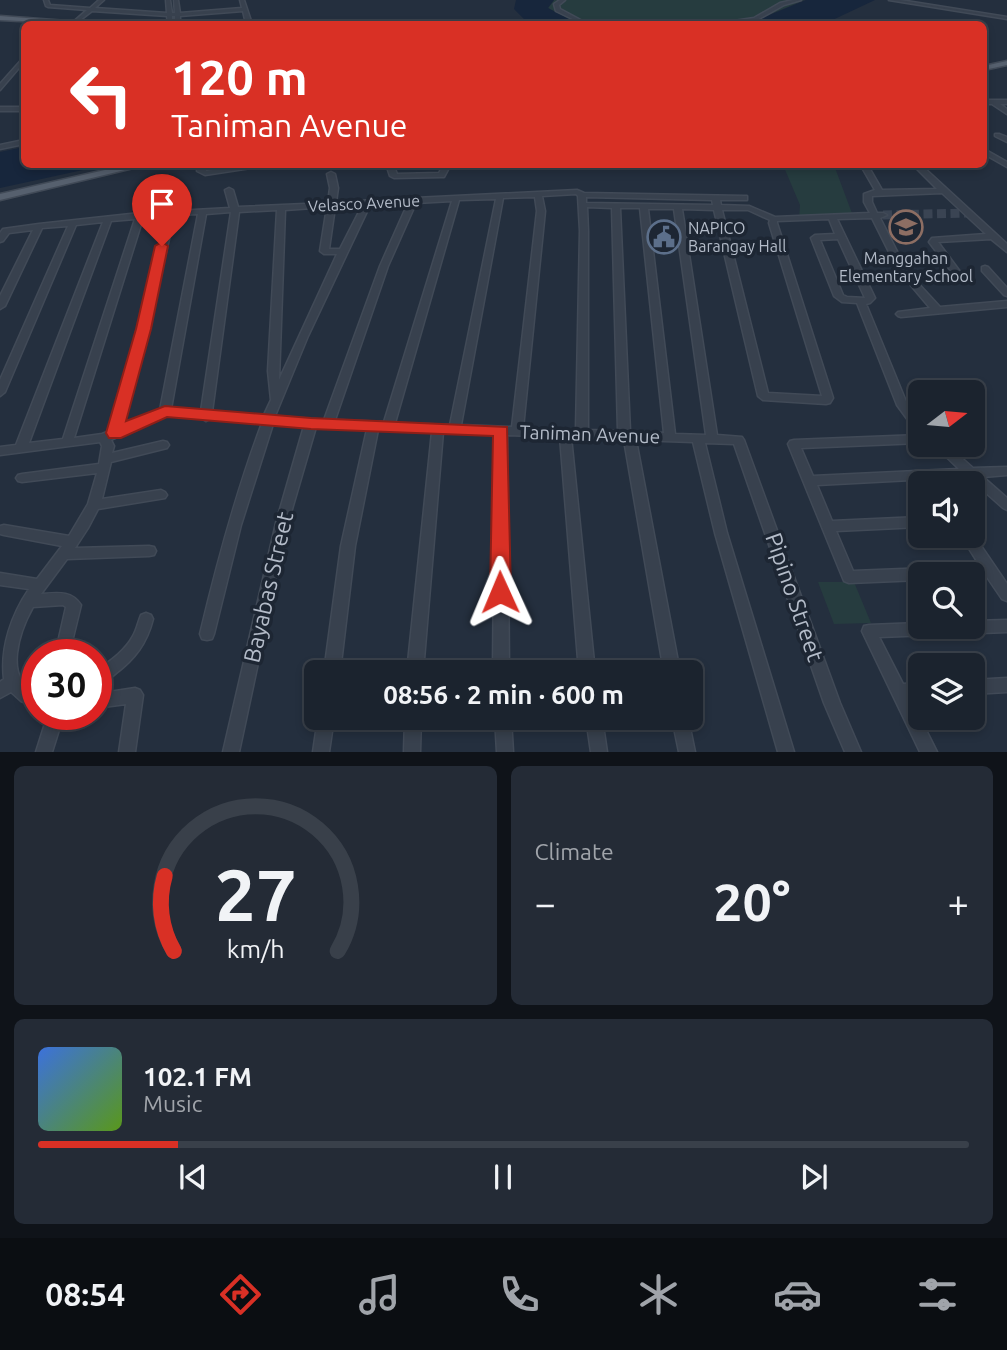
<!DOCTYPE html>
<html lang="en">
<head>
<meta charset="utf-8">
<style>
	:root { --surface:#1b232e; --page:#242b36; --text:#f1f3f6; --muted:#a0a4aa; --line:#39404a; --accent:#d93025 }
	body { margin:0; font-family:Ubuntu,sans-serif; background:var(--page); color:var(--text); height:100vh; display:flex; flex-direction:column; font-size:26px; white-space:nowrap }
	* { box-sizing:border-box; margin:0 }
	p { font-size:23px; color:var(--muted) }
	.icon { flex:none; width:38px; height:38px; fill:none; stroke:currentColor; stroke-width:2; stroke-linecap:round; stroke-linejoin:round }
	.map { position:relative; height:752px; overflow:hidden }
	.drawer { display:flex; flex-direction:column; gap:14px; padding:14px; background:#0f1319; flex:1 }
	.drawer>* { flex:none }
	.hud { position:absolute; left:21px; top:21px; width:966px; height:147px; border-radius:10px; box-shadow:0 4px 10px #0003,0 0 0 2px var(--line); background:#d93025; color:#fff; overflow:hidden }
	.needle { width:46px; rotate:74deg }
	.tools { position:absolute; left:908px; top:380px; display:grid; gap:14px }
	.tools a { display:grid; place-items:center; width:77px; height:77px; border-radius:10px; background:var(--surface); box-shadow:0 4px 10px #0003,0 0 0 2px var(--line); font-size:35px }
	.speed { position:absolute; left:21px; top:639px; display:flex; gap:14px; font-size:35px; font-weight:700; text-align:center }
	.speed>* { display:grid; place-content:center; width:91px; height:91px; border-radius:50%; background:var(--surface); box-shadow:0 4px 10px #0003,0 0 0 2px var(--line); line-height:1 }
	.speed .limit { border:10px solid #d22; background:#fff; color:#111 }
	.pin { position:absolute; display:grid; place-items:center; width:60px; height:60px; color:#fff; margin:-72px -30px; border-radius:50% 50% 50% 0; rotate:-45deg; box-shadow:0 0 7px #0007 }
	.pin .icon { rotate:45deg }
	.me { position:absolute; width:77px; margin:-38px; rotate:359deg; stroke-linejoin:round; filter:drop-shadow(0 0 5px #0008) }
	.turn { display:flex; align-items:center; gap:24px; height:147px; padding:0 35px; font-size:32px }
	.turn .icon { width:91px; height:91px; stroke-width:2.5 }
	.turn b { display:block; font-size:49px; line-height:60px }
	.big { font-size:52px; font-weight:700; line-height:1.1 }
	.drawer .tile { flex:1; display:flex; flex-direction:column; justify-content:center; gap:10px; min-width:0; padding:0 24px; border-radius:10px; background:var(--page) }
	.drawer .dial { align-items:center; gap:0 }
	.dial svg { height:182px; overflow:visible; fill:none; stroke:var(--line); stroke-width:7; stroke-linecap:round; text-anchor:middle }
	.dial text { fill:var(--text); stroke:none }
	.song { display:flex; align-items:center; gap:21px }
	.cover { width:84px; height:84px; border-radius:10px; background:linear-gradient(135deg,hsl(220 70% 55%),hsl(90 70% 35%)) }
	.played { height:7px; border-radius:4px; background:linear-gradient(90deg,var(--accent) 15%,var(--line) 15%) }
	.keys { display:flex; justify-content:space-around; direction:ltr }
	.heat { display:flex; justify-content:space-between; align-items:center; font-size:38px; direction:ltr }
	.drawer .tiles { flex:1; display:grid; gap:14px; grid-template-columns:1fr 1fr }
	.tile:last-child { grid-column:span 2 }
	.trip { position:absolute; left:304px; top:660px; width:399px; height:70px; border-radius:10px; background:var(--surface); box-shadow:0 4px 10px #0003,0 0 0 2px var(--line); font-weight:700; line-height:70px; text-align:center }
	.dock { display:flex; height:112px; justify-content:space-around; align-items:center; background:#0b0e12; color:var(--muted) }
	.dock .icon { width:49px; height:49px }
	.dock .selected { color:var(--accent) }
	.dock b { font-size:32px; color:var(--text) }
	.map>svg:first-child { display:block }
</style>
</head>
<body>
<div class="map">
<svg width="1007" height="752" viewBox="0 0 1007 752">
	<rect width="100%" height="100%" fill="#242f3e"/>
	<path fill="#263c3f" d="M554,0H804L747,24H578L548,8Z
		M783,165H834L853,216L799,219L800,205Z
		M818,582H854L871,623L834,624Z"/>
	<path fill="#17263c" d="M516,0H554L548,8L578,24H529L514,9Z
		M806,0H875L824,24H747Z
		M24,147V164L106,165L0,188V152Z"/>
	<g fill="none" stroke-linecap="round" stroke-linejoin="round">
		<path stroke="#3a4453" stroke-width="9" stroke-dasharray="9 4.5" stroke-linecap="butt" d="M883,215L967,213"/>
		<defs>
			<path id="minor" d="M44,0H48L50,5L90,8L99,0H104L95,8L167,13L166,0H170L172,13H175L174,0H178L180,13L242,8L240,0H244L252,24H246L243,11L180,16V24H175V16H172V24H168L167,16L92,11L75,24H71L87,10L48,7L46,6Z
				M560,0H565L559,5L560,9L588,24H583L556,11L554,4Z
				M793,0H801L784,5L757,20L725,24H714L754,18L780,3Z
				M889,0H900L1007,17V19Z
				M64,21L67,23L65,24H61Z
				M24,57V62L0,90V84Z
				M984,100H1007V104H1000L1007,109V114L992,104H984Z
				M0,107H24V111H0Z
				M995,134H999L1007,137V142L995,136Z
				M24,140V144L0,149V145Z
				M984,149L1007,162V167L984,154Z
				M198,164H206V171L254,164H278L205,175L197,171Z
				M386,164H393L397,174L439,173L444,164H451L444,177H441L394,178L390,176Z
				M860,164H867L882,190L937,189L912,164H920L1007,244V252L991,239L938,242L961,273L957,276L916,281L940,307L1007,301V307L901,317L898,316L896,314L898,312L930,308L898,270L872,218L837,219L875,298L870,303L866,304L907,404L920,421V432L916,431L897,405L857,303L842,302L834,296L811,238L815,235L835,234L829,219L777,221V223L833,398L830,403L826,404L763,400L758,396L714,210L682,209L717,435L742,437L744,440L840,703L861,752H845L824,703L734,444L705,443L727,533L794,752H778L715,533L693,442L636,440L680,672H664L624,440L571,437L595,672H579L560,437L507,435L509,672H493L495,434L443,432L423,672H407L432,432L378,430L355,546L340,672H324L341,546L367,429L316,427L288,523L239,752H223L276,523L304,426L273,424L241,525L214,634L212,639L207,640L202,639L200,634C217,563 236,492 262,423L210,419L206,421L201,418L166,416L111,440L114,446L112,453L163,441L167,442L169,445L167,448L111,462L102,499L161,490L165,492L167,495L165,498L98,509L88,528L75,548L149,546L154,547L156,551L154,555L149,556L67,559L41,594C57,593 71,590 81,605L69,654H57L56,651L66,607L63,605L33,607C20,630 2,679 37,693V707L21,701L11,692L0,698V682L4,679C0,647 12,614 29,589L0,585V573L37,579L62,546L4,535L0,534V526L4,525L69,536L88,504L97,473L22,482L18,481L16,478L18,475L22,474L99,464L102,446L100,442L0,455V447L16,445L103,222L76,225L5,392L0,396V380L68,226L42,228L5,306L0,309V296L33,230L9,233L3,241L0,242V233L3,229L39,224L140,213L230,208L225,190L229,188L233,190L238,207L328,203L330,188L327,174L331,172L335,174L338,188L336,202L577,190L584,193L744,196H747V200H720L721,205L749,206L775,217L870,213L864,202V194L875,190ZM942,193L986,234L932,238L929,242L951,271L912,276L906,269L880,218L887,215L883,213H877L872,202V196ZM576,194L578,196L580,231L576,430L523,428L545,211L542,196ZM535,197L537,211L512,427L461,425L503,198ZM586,197L712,200L713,205L586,203ZM496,199L450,425L395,423L459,200ZM452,201L384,422L335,420L388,266L416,203ZM408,203L380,266L324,420L275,416L308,336L370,205ZM362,206L340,249H329L335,207ZM327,207L320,251L324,254H337L279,380L285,210ZM587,207L612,208L618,431L588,430V231ZM620,208H640L664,433L630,431ZM648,209H674L706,435L675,434ZM277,210L268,371L271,400L264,415L212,412L239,212ZM722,210H748L770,220L769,223L822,396L768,393ZM231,212L201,411L171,409L206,214ZM198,214L160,410L123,426L175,215ZM167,216L110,431L102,434L74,438L143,218ZM135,219L63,439L29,443L111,221ZM838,239L865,298L847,297L843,295L820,240Z
				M985,266L988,267L1007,288V296L1004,295L982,271V267Z
				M920,435V443L801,448L813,476L959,469L933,444H946L973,468L1007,467V475L983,477L1007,498V510L1003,508L968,477L817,485L832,521L920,517V527L836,531L853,571L980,566L961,536L973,534L1007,584V601L1002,599L987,577H973V574H920V580L849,583L844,581L788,444L790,441L794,440Z
				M146,613L151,615L153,619C147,643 135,659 115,674C109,679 104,684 96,687V671C110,661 125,651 133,636C137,629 138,622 141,615Z
				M1007,620V632L879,637L903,684L920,683V697L910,698L937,752H920L862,631L864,626L869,625L920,623V626H973V621Z
				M1007,678V692L973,694V680Z
				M135,688L140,690L143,695L135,752H119L126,704L96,708V694Z
				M48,714H64L52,752H36Z
				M318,718H334L329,752H313Z
				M405,718H421L420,752H404Z
				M495,718H511L513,752H497Z
				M586,718H602L607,752H591Z
				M672,718H688L695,752H679Z"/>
			<path id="major" d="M0,16L80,22L83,24L0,20Z
				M1007,61V65L984,70V66Z
				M131,164H150L0,200V194Z"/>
		</defs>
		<use href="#minor" stroke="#414a57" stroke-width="3"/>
		<use href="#major" stroke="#414a57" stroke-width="3"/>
		<use href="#minor" fill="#38414e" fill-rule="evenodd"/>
		<use href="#major" fill="#56606e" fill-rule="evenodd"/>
	</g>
	<path fill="#d93025" stroke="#8d1f18" stroke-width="2" d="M162,242L168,246L151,329L126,421L165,406L311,418L507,427L511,592L508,598L500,600L493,598L490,592L493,436L311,429L167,417L121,438H109L106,433L136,329L155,246Z"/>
	<defs>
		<symbol id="school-ring" viewBox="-11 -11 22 22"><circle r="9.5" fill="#1d2633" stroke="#8d6e63" stroke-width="1.5"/><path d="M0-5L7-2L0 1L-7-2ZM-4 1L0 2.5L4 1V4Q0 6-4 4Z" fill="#8d6e63"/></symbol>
		<symbol id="civic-ring" viewBox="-11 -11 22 22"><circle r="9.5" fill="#1d2633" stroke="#5c6f8a" stroke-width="1.5"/><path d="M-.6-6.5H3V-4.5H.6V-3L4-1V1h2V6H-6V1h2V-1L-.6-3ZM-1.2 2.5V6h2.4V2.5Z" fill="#5c6f8a"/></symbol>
	</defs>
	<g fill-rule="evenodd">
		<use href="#school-ring" x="887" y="208" width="38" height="38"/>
		<use href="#civic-ring" x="645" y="218" width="38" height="38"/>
	</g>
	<g text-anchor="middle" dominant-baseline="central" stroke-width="7" stroke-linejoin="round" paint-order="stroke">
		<g font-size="16" fill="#b4bcc9" stroke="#1d2633">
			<text transform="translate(364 203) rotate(-3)">Velasco Avenue</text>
		</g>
		<g font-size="16" fill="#b4bcc9" stroke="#1d2633" text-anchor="start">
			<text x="688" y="228">NAPICO<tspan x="688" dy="18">Barangay Hall</tspan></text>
			<text x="906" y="258" text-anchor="middle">Manggahan<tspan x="906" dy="18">Elementary School</tspan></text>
		</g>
		<g font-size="19" fill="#b4bcc9" stroke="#1d2633">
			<text transform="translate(590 434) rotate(2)">Taniman Avenue</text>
		</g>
		<g font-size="23" fill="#b4bcc9" stroke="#1d2633">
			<text transform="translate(268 587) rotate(-77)">Bayabas Street</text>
			<text transform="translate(795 597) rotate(71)">Pipino Street</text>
		</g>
	</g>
</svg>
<div class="tools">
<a><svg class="needle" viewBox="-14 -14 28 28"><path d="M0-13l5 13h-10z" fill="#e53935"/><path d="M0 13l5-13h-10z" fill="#a0a4aa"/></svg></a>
<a><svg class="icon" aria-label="sound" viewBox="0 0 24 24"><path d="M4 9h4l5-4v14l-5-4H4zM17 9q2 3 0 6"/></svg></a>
<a><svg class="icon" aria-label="search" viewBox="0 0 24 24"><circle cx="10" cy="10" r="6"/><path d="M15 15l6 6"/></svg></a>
<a><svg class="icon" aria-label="layers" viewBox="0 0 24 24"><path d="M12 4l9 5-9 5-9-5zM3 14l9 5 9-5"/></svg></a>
</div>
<div class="speed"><div class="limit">30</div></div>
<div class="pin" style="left:162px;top:246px;background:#d93025"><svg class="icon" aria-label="arrive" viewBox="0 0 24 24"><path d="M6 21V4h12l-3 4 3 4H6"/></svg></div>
<svg class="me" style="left:500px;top:592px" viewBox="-20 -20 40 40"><path d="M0-17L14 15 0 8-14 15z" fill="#d93025" stroke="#fff" stroke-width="4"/></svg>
<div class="trip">08:56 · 2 min · 600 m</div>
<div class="hud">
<div class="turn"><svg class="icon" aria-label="left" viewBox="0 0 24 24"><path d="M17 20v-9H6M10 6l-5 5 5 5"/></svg><div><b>120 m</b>Taniman Avenue</div></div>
</div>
</div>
<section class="drawer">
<div class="tiles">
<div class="tile dial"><svg viewBox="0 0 100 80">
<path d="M14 69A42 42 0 1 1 86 69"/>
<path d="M14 69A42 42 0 0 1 10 36" stroke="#d93025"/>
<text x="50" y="56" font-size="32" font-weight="700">27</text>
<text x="50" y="72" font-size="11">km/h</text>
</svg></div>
<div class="tile"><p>Climate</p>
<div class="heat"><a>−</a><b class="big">20°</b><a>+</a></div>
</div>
<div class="tile">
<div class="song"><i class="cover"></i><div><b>102.1 FM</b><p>Music</p></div></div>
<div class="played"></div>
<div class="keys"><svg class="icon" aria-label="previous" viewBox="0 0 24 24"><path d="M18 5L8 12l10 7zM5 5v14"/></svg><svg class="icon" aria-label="pause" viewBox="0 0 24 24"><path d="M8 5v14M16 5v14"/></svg><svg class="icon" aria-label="next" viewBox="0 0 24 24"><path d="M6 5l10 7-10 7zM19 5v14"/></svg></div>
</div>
</div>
</section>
<nav class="dock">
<b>08:54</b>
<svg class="icon selected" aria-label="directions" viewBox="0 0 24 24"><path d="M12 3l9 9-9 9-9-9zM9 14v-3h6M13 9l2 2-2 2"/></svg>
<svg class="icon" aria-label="music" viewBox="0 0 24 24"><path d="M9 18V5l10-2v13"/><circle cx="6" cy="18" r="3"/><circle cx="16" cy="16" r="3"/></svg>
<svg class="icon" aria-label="phone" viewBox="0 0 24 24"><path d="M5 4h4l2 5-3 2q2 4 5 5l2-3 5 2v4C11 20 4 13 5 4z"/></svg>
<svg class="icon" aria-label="climate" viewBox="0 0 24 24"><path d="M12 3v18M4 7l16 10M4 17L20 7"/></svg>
<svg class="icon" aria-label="car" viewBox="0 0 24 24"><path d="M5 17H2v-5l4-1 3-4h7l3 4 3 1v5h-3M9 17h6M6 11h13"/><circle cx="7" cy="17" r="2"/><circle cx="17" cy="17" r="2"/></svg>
<svg class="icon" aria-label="filters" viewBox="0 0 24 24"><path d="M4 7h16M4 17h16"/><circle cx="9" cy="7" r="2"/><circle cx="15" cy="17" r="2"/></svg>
</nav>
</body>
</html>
